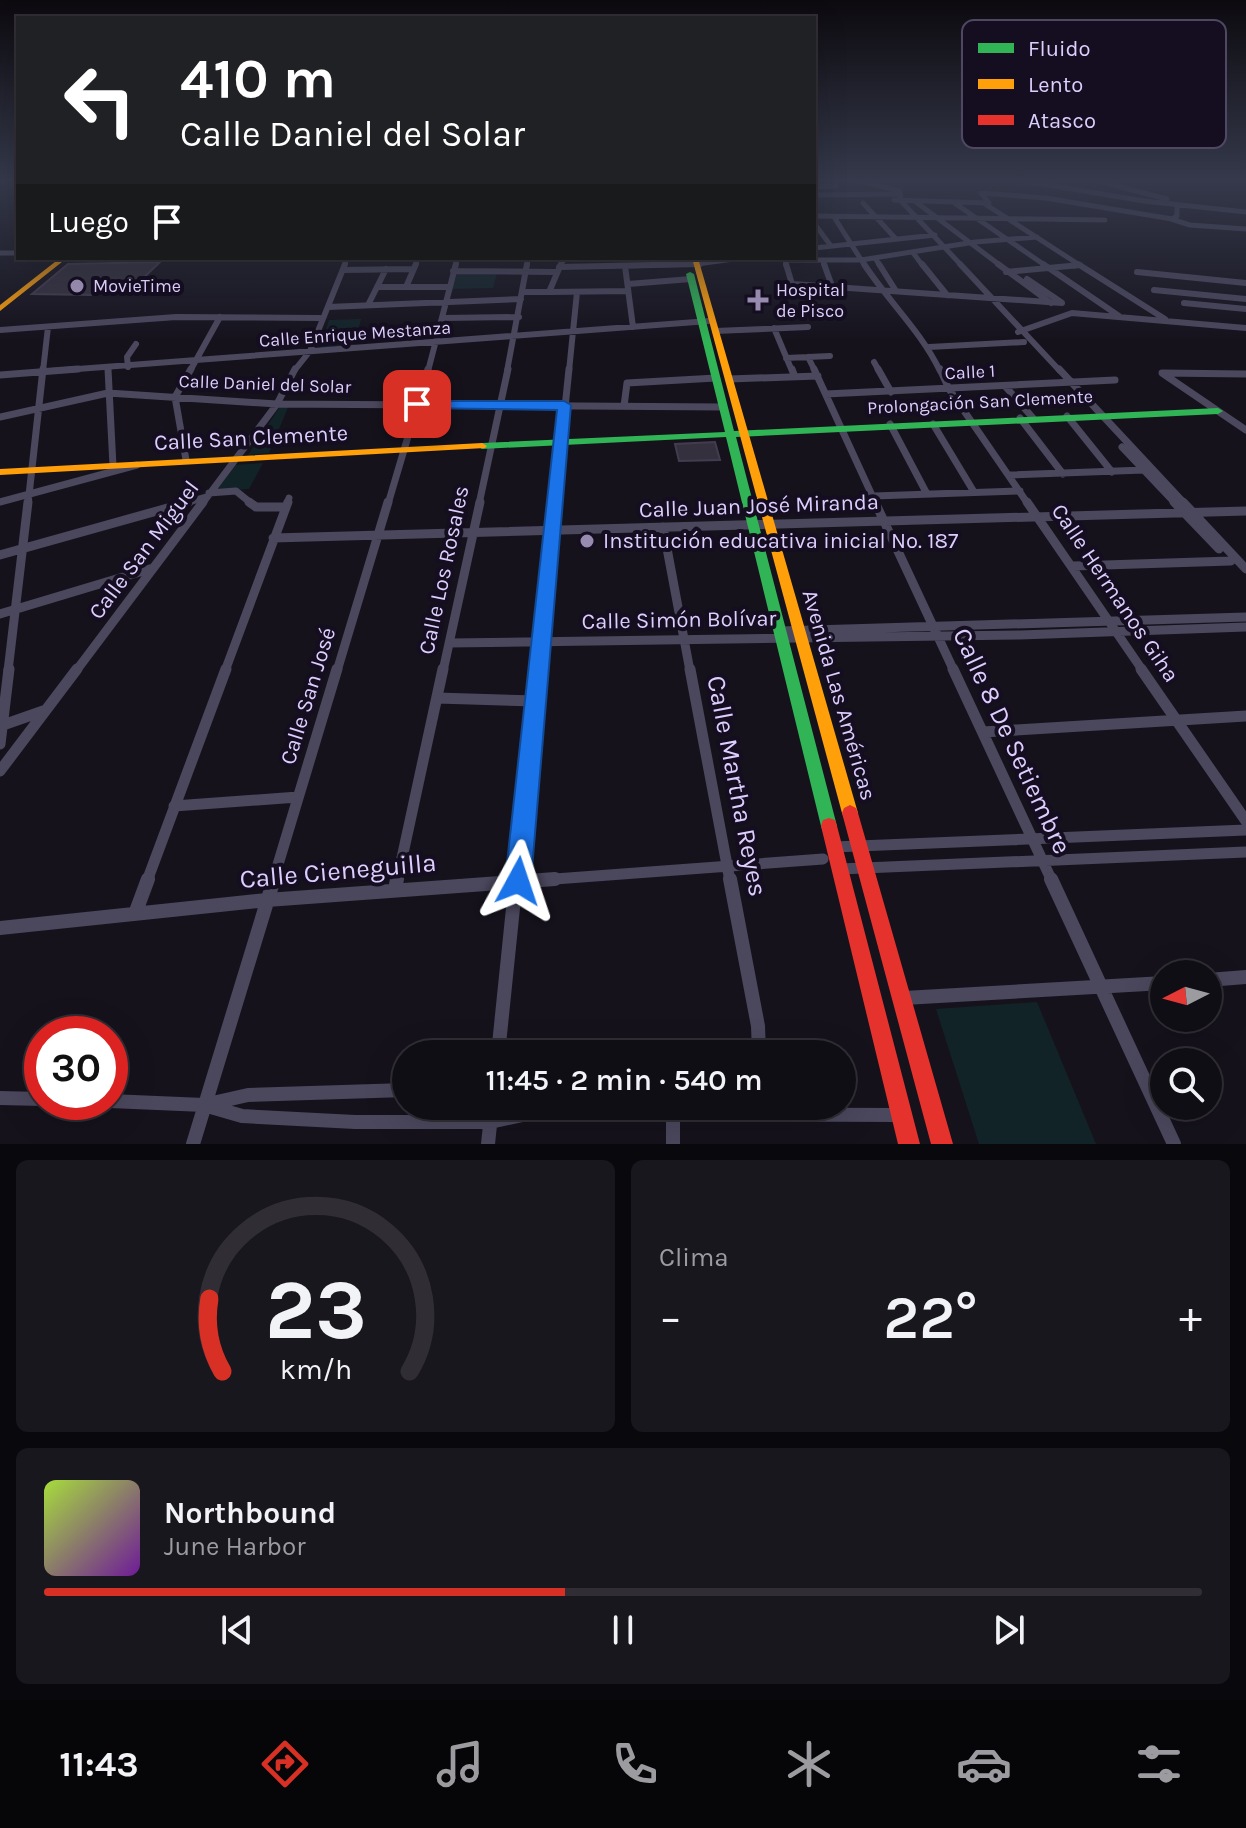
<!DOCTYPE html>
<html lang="es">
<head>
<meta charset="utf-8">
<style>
	:root { --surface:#100e15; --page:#19171e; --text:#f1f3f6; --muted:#9c9ca0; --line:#302e34; --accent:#d93025 }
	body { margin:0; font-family:Karla,sans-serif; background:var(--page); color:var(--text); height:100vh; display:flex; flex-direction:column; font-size:30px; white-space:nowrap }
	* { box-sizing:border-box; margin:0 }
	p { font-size:26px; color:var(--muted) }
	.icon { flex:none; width:44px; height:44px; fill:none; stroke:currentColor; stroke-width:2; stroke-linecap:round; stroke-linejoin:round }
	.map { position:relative; height:1144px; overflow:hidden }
	.sheet { display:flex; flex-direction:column; gap:16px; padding:16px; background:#09080c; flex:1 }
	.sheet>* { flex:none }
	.banner { position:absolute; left:16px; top:16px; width:800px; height:244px; border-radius:0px; box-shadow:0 8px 32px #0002,0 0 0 2px var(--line); background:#202124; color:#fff; overflow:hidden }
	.needle { width:52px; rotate:264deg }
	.tools { position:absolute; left:1150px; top:960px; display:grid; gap:16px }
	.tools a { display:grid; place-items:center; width:72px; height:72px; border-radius:50%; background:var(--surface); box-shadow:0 8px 32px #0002,0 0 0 2px var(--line); font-size:40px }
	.speed { position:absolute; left:24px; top:1016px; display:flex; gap:16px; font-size:40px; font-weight:700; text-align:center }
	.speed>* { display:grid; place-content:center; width:104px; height:104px; border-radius:50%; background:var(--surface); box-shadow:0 8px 32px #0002,0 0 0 2px var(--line); line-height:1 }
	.speed .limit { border:12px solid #d22; background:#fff; color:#111 }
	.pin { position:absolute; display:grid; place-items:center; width:68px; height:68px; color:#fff; margin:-34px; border-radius:16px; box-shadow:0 4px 12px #0006 }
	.me { position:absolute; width:88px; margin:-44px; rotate:5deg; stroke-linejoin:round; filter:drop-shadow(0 0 6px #0008) }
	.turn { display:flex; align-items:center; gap:28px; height:168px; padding:0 32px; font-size:36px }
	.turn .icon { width:104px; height:104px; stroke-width:2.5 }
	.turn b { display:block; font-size:56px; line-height:68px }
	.then { display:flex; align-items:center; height:76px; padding:0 32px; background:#0003; gap:16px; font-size:30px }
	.big { font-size:60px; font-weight:600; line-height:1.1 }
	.sheet .widget { flex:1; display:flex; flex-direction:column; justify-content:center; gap:12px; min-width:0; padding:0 28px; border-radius:12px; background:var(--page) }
	.sheet .dial { align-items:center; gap:0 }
	.dial svg { height:208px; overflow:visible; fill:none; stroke:var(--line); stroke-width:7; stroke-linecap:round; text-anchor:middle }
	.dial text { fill:var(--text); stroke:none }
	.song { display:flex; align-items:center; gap:24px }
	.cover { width:96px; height:96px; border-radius:12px; background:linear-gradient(135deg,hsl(80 70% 55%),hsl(280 70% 35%)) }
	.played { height:8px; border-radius:4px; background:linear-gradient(90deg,var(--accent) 45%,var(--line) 45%) }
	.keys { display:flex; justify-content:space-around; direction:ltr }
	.heat { display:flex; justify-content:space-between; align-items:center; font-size:44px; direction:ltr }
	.sheet .tiles { flex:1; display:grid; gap:16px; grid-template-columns:1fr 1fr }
	.widget:last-child { grid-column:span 2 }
	.trip { position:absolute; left:392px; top:1040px; width:464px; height:80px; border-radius:40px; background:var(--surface); box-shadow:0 8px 32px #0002,0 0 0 2px var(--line); font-weight:600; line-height:80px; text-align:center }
	.menu { display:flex; height:128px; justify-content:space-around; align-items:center; background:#060608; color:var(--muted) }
	.menu .icon { width:56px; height:56px }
	.menu .selected { color:var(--accent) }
	.menu b { font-size:36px; color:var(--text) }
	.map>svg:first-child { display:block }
</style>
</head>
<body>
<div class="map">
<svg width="1246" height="1144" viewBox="0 0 1246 1144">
	<rect width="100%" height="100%" fill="#15121c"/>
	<path fill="#122328" d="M497,273L493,288L452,289L457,274Z
		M361,319L354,346L320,349L329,320Z
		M281,405H289L269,453L248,455Z
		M263,463L249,489L216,491L235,465Z
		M1037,1002L1096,1144H979L936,1009Z"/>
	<path fill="#35303e" stroke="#433c50" stroke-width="2" d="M160,262L138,283L99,288L91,295L32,294L68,264Z
		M715,442L720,460L679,461L675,444Z"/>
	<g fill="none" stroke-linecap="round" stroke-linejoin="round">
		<path stroke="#4b475d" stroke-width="5" d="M859,181L896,190
			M1025,181L1144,201L1246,212
			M1098,181L1167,199
			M814,187L836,186
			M896,190L900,191L901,201L962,266
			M814,195L900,194
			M894,200L989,203L981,193L1046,198L1172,219L1177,216V205
			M916,202L1001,266
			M953,202L1046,266
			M863,203L896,239
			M985,204L1081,266
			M814,216L1105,220
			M834,217L865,266
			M1171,219L1190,225L1246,229
			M814,223L831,246
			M814,248L935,235
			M0,253H18
			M914,254L923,266
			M785,258L786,266
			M875,258L880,266
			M785,260H861L975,242L1037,237
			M823,260L825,266
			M344,266L347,258
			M415,266L418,258
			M455,266L457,258
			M527,266L528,258
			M560,266L565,258
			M624,266L697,264L741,258
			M1074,266L1080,265"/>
		<path stroke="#4b475d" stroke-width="6" d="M416,264L406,287H450
			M786,264L792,284L1062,303
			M824,264L832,286
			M864,264C888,301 921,331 940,371
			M879,264L896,291
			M922,264L947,295
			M960,264L1060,371
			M998,264L1051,303
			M1043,264L1119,316
			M1078,264L1165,319
			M625,266L633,327
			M559,267L700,264
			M343,270L412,269
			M453,271L555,272
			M1006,272L1080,265
			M1137,272L1246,283
			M1027,279L1061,302
			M628,284L691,279
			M377,287H406
			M1154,290L1246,299
			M523,292H549L561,264
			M549,292L628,291
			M1184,303L1246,309
			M368,305L386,269
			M328,307L521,299
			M443,318L519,317
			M774,328L792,371
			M0,330L176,317L320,318
			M715,331L808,327
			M1018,332L1072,313L1246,328
			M929,347L1024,342
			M808,357L815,371
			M786,358L830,356
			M874,362L879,371
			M128,367L127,357L136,344
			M108,368V371
			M43,371L48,327
			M51,371L709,321
			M190,371L220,317
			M294,371L310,351L345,264
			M428,371L456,264
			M507,371L527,264
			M569,371L577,292"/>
		<path stroke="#4b475d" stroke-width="7" d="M108,369L113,466
			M792,369L795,377
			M814,369L876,504
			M878,369L891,392
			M940,369L949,389L1028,504
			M1059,369L1185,504
			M1246,374L1162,373L1246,430
			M0,375L78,369
			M729,379L818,376
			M1005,386L1033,418
			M826,394L1115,380
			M624,406L627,383L716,378
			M1067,416L1112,472
			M0,417L108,393L277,404L723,407
			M1020,418L1063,474
			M890,424L927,494
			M933,424L974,492
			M1122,447L1176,504
			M186,460L175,397L191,369
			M1009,475L1144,470
			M209,493L236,491L252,504
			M874,496L1020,491
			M0,502L137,465
			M28,504L43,369
			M182,504L206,497
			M202,504L277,404L295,369
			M287,504L289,498
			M388,504L428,369
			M479,504L508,369
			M555,504L569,369"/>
		<path stroke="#4b475d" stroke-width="9" d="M249,502L256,507H285
			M875,502L954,671
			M1027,502L1143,671
			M1174,502L1219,549
			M1183,502L1246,569
			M663,527L690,671
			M273,538L1246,511
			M0,555L189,502
			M1073,566L1231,561
			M0,614L153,568
			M780,631L1246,617
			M449,643L1020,635L1246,627
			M8,671L28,502
			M76,671L203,502
			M225,671L288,502
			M337,671L388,502
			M443,671L480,502
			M538,671L555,502"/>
		<path stroke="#4b475d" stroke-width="11" d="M690,669L730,881
			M953,669L1052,881
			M1141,669L1246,821
			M437,698L536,701
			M0,726L46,710
			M983,732L1246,716
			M0,744L9,669
			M0,771L77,669
			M174,806L298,797
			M834,847L1246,830
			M840,869L1246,852
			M147,881L226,669
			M273,881L337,669
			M397,881L443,669
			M516,881L538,669
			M528,881L823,859"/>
		<path stroke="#4b475d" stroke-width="14" d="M730,879L758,1026L759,1054
			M1051,879L1174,1144
			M395,890L397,879
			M135,914L148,879
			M0,928L267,900L555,879
			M1208,980L1246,977
			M904,998L1164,983
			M498,1054L516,879
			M0,1098L42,1099
			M110,1101L204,1105L242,1116L355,1122H490L564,1106
			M208,1104L248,1095L406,1090
			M577,1106L673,1114L898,1115
			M673,1114V1144
			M193,1144L274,879
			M488,1144L492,1106"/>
		<path fill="#30b455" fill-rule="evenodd" d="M690,272L694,274L734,431L1218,408L1223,411L1218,414L736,437L837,826L835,832L829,834L823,832L821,826L726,437L482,449L477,446L482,443L725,432L686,274Z"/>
		<path fill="#ff9f0a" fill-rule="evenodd" d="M60,258H67L0,311V305Z
			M692,258H698L858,813L856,818L850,821L844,818L842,813Z
			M482,443L487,446L485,448L0,475V469Z"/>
		<path fill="#e5322d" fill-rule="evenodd" d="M850,805L856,808L858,813L953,1144H931L842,813L844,808Z
			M829,818L835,820L837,826L920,1144H898L821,826L823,820Z"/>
	</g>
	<linearGradient id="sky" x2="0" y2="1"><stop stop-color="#0c0a0f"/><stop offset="0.53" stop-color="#35394b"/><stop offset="1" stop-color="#35394b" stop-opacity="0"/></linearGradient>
	<rect width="1246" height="341" fill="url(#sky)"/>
	<path fill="#1a73e8" stroke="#114b97" stroke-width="2" d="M412,401H564L571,405L531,881L527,890L518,894L509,890L505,881L557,410L417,408L410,404Z"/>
	<g fill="#978caf" stroke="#140e20" stroke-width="3">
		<circle cx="77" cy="286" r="8"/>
		<path d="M754 288h8v8h8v8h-8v8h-8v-8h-8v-8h8z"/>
		<circle cx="587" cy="541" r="8"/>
	</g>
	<g text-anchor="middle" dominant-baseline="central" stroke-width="8" stroke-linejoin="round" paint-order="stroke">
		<g font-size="18" fill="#ddcefe" stroke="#140e20" text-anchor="start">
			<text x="93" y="286">MovieTime</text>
			<text x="776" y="290">Hospital<tspan x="776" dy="21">de Pisco</tspan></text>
		</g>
		<g font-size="18" fill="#ddcefe" stroke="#140e20">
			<text transform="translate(355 334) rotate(-4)">Calle Enrique Mestanza</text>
			<text transform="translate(970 372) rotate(-3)">Calle 1</text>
			<text transform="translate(265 384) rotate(2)">Calle Daniel del Solar</text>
			<text transform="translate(980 402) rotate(-3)">Prolongación San Clemente</text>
		</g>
		<g font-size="22" fill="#ddcefe" stroke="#140e20">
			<text transform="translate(251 438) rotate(-3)">Calle San Clemente</text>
			<text transform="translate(759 506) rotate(-2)">Calle Juan José Miranda</text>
			<text transform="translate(144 550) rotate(-53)">Calle San Miguel</text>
			<text transform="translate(444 570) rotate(-78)">Calle Los Rosales</text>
			<text transform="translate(1115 593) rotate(56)">Calle Hermanos Giha</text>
			<text transform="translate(679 620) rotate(-1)">Calle Simón Bolívar</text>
			<text transform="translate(839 695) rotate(74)">Avenida Las Américas</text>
			<text transform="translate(308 696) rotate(-73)">Calle San José</text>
		</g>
		<g font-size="22" fill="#ddcefe" stroke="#140e20" text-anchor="start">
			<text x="603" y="541">Institución educativa inicial No. 187</text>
		</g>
		<g font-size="26" fill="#ddcefe" stroke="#140e20">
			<text transform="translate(1012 741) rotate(65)">Calle 8 De Setiembre</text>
			<text transform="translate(737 786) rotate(79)">Calle Martha Reyes</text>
			<text transform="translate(338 871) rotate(-5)">Calle Cieneguilla</text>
		</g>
	</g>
	<rect x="962" y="20" width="264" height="128" rx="12" fill="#140e20" stroke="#504863" stroke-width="2"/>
	<rect x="978" y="43" width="36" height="10" fill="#30b455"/>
	<rect x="978" y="79" width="36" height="10" fill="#ff9f0a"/>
	<rect x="978" y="115" width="36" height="10" fill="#e5322d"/>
	<g font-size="22" fill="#ddcefe">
		<text x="1028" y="56">Fluido</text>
		<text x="1028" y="92">Lento</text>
		<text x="1028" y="128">Atasco</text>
	</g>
</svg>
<div class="tools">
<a><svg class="needle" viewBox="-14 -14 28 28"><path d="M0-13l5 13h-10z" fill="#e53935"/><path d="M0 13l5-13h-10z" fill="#9c9ca0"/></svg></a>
<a><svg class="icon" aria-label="search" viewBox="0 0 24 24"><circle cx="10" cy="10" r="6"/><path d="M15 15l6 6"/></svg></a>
</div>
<div class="speed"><div class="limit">30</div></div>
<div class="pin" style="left:417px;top:404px;background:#d93025"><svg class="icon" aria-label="arrive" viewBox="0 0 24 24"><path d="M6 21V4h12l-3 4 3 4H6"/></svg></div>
<svg class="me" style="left:518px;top:881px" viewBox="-20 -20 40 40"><path d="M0-17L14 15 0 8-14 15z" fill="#1a73e8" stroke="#fff" stroke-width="4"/></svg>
<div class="trip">11:45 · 2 min · 540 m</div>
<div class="banner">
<div class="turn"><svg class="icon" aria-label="left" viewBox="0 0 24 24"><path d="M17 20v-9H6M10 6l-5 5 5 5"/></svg><div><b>410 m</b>Calle Daniel del Solar</div></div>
<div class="then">Luego<svg class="icon" aria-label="arrive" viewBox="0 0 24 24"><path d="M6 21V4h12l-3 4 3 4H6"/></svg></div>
</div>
</div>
<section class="sheet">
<div class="tiles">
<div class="widget dial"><svg viewBox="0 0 100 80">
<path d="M14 69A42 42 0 1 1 86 69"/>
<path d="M14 69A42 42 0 0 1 9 41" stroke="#d93025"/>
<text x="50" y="56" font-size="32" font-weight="700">23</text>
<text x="50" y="72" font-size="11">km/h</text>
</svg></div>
<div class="widget"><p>Clima</p>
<div class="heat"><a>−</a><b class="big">22°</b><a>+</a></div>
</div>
<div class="widget">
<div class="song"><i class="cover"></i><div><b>Northbound</b><p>June Harbor</p></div></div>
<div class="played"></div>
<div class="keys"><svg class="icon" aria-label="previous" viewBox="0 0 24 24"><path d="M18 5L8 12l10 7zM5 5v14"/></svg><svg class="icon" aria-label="pause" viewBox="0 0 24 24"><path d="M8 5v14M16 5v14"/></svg><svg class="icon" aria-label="next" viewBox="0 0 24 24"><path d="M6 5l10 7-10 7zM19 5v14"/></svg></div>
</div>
</div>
</section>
<nav class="menu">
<b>11:43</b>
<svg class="icon selected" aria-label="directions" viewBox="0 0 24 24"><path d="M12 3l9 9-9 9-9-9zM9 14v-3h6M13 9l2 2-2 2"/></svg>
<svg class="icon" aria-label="music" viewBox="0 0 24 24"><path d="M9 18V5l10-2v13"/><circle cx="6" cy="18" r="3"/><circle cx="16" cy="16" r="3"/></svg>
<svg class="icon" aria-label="phone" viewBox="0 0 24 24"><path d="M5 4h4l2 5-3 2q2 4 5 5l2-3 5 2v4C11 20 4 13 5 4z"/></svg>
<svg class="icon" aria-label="climate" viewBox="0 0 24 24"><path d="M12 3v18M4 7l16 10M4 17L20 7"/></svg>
<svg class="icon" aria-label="car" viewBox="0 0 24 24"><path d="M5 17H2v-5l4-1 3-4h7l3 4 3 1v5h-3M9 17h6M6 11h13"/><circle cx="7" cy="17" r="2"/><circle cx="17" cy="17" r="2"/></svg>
<svg class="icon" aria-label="filters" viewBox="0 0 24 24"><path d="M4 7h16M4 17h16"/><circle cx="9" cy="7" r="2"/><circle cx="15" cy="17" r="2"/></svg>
</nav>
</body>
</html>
